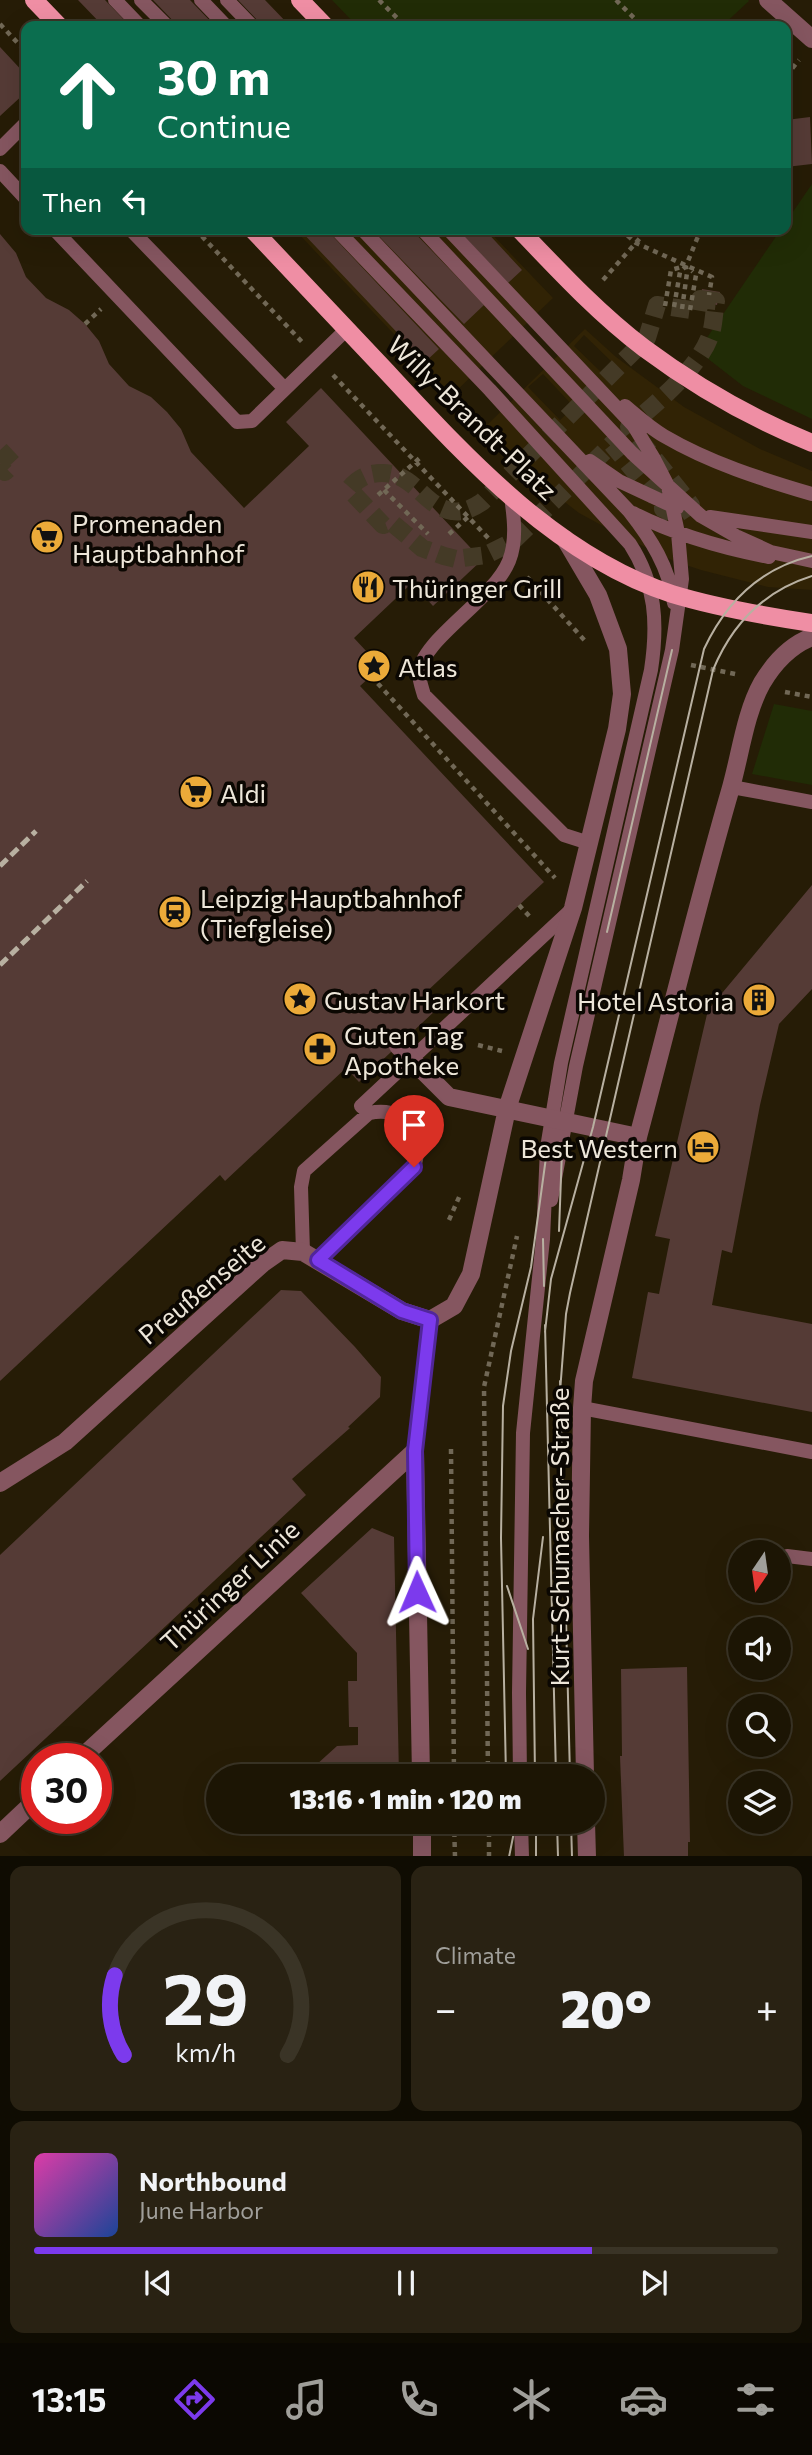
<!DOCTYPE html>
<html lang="en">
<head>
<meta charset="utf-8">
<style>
	:root { --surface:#1c1504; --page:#292213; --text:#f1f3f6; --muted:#a09f9a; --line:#3a3426; --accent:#7c3aed }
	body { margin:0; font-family:Commissioner,sans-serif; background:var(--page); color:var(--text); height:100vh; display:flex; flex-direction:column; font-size:26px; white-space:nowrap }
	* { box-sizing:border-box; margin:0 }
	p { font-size:23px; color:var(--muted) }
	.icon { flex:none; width:38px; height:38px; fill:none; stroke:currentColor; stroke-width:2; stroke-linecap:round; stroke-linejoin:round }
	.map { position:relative; height:1856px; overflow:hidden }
	.drawer { display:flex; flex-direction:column; gap:10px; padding:10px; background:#0f0c02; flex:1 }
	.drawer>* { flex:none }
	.hud { position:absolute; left:21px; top:21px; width:770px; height:214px; border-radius:14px; box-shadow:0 7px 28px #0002,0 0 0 2px var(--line); background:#0b6e4f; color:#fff; overflow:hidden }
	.needle { width:46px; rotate:193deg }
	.fabs { position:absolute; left:728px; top:1540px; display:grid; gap:14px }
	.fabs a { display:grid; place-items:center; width:63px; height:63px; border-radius:50%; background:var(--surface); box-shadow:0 7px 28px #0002,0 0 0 2px var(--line); font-size:35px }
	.speed { position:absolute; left:21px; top:1743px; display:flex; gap:14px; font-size:35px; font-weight:700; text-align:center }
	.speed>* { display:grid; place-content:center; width:91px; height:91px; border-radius:50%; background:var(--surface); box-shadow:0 7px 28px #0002,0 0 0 2px var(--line); line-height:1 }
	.speed .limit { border:10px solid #d22; background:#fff; color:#111 }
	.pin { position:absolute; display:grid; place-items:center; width:60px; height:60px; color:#fff; margin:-72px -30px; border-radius:50% 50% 50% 0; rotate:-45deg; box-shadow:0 0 7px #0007 }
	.pin .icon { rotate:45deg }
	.me { position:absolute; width:77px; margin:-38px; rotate:359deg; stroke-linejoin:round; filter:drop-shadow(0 0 5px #0008) }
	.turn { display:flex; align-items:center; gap:24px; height:147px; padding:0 21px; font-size:32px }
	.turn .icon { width:91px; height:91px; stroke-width:2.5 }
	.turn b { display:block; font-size:49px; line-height:60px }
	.then { display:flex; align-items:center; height:66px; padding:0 21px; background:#0003; gap:14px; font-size:26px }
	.big { font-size:52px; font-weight:800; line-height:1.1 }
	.drawer .tile { flex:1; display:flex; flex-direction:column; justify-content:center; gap:10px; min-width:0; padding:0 24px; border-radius:14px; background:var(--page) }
	.drawer .dial { align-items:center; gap:0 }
	.dial svg { height:182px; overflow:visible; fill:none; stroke:var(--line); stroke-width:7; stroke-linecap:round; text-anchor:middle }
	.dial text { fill:var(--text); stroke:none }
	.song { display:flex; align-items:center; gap:21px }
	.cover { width:84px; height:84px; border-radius:10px; background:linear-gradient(135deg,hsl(320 70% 55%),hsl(220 70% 35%)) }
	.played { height:7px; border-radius:4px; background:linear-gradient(90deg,var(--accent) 75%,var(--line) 75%) }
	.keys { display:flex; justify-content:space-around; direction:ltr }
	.heat { display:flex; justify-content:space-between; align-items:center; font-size:38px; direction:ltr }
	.drawer .tiles { flex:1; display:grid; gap:10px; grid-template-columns:1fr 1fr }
	.tile:last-child { grid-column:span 2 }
	.trip { position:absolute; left:206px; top:1764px; width:399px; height:70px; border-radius:35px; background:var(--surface); box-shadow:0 7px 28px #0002,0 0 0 2px var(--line); font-weight:800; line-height:70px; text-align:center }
	.tab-bar { display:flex; height:112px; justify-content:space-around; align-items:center; background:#0b0802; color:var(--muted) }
	.tab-bar .icon { width:49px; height:49px }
	.tab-bar .on { color:var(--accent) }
	.tab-bar b { font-size:32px; color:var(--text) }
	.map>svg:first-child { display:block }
</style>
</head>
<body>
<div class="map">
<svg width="812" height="1857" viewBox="0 0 812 1857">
	<rect width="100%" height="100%" fill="#261c06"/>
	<path fill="#312305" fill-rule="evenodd" d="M294,229H487L553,298L452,395Z
		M585,329L616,357L684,407L760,449L812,471V590L768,587L701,570L674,561L614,532L579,513L548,489L485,427ZM584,335L612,362L602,373L574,346ZM543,374L574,407L560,420L528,387Z"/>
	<path fill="#212c06" d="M332,0H748L749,1L722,26H357Z
		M812,184V419L743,386L698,351L781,229H786V222Z
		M774,704L812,711V785L752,774Z"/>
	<path fill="#553b36" d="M78,0H105L130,26H103Z
		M153,0H190L215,26H178Z
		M238,0H265L290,26H263Z
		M0,47L26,75V92L0,116Z
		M810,117L812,164L786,167V120Z
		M299,229H326L439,349L425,362Z
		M372,229H411L484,305L464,324Z
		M457,229H484L522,270L508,283Z
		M0,234L16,253L26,277L46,298L69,310L85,324L99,341L109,364L129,386L151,397L167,412L181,429L191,452L244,508L309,446L286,422L321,388L482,560L433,606L412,583L354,638L381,667L360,686L544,882L423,995L437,1009L359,1082L346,1068L225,1181L220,1175L0,1381Z
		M702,289L720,292L717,305L700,302Z
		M812,885V989L779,1024L760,1105L732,1253L722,1250L712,1305L812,1324V1412L632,1378L648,1292L659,1294L670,1239L655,1236L708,1010Z
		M281,1290L301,1291L355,1347L381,1377L380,1397L348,1427L350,1428L292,1479L306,1495L0,1781V1555Z
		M372,1528L394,1537L399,1776H306L305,1775L337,1746L358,1745V1727H349L348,1681H357V1653L301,1593Z
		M687,1667L690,1842H688V1857H624L620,1756H622L621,1669Z
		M348,1822H375L361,1835Z"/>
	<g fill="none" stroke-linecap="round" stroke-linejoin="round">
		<path stroke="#443a26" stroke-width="18" stroke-dasharray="18 9" stroke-linecap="butt" d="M700,299L716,301C714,311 714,323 711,333C701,367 655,404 629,427L691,505L672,517L665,508L663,509V506L612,444L512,542L486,555L456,559L444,556L422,548L391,522L383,525L349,489C358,478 368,473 382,473C415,473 424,507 452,511C463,513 473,508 482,502L647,338L657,305L698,311Z
			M0,450L13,464L5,472L0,467"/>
		<path stroke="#716856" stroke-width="4.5" stroke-dasharray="5 5" stroke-linecap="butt" d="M379,0L405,26
			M616,0L642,26
			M0,24L26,52
			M786,76L799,60
			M195,229L303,343
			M620,229L636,243L712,277L709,295
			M603,280L648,229
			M665,306L671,270L685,266
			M674,307L680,272L686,266L701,229
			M682,309L687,273L686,267
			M690,310L696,275L692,271
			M85,324L101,309
			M333,375L491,541
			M384,490L428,534
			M378,495L422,456
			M449,534L468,517
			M527,577L587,643
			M691,665L740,675
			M371,676L555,878
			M369,681L390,661
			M785,692L812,697
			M519,905L530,917
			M478,1045L502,1051
			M449,1220L460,1195
			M451,1449L454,1776
			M488,1776L484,1387L517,1236
			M454,1822L455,1857
			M489,1822V1857"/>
		<path stroke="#855660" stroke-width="14" d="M115,0L140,26
			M141,0L167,26
			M201,0L226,26
			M227,0L252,26
			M0,149L26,123
			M0,171L26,199
			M54,229L237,422L252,421L347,329
			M130,229L285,389
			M336,229L490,390L630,544C656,584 658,624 651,670L561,1063L547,1148L543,1239L523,1433L519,1693L520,1776
			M362,229L629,511C651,539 669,567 674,603
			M422,229L632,453L701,516L736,536L771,552L812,561
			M448,229L634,426L654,459L668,486L678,533L682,579L672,650L576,1066L551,1200
			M625,406C637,416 650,428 664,436C710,463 761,479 812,494
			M590,461L619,481L677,508
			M511,497C514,517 517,541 509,561C494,599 421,640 419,673C419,680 422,688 424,695L564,835L589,843
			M633,513C676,535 722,548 769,557
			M710,517L812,532
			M732,787L812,802
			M369,1113L361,1106L572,909
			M303,1252L301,1187L304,1171L369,1113C385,1110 396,1112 408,1124C418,1135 419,1150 415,1164C411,1176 332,1246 318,1260
			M582,1408L812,1452
			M415,1451L430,1320
			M787,1556L812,1559
			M521,1822L522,1857"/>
		<path stroke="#855660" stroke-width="18" d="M768,0L812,39
			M398,1046L449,1097L638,1137
			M415,1451L421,1776
			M0,1483L65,1442L262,1264L282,1250L303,1252L402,1311L430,1320L454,1306L471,1274L507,1109L573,908L617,729L622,694L618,649L598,595L565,539
			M80,1759L415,1451
			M585,1776L580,1536L582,1408L584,1381L631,1180L638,1137C669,1021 697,905 730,791C740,757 745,713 762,683C774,663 791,645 812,637
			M422,1822V1857
			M586,1822L587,1857
			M0,1834L37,1799"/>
		<path stroke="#ef8ea4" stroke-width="18" d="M34,0L59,26
			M300,0L325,26
			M252,229C297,277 342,324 387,372C466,457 557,557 672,594C718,608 765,616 812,623
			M519,229C559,271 598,313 644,348C695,386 753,419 812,443"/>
		<path stroke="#b8b0a1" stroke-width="2" d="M607,932L672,650
			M559,1231L562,1151
			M543,1239L544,1286
			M545,1325L556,1776
			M545,1332L551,1279L593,1127L704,649C726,602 760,568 812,556
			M560,1381L570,1776
			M560,1392L566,1314L570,1293L713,670C732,624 764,591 812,576
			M507,1586L528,1649
			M506,1776L501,1538L503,1406L511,1351L531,1267L547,1150
			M535,1776L533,1619L543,1537
			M536,1822V1857
			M557,1822L558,1857
			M571,1822L572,1857
			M509,1857L516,1822"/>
		<path stroke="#b8b0a1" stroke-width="5" stroke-dasharray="10 5" stroke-linecap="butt" d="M0,866L36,831
			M0,965L87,881"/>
	</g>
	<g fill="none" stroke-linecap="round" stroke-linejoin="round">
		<defs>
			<path id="route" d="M414,1167L318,1260L402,1311L430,1320L415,1451L417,1592"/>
		</defs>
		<use href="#route" stroke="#51269a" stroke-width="18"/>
		<use href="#route" stroke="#7c3aed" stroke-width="12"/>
	</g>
	<defs>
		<symbol id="supermarket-disc" viewBox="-11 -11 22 22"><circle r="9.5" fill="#ebaa39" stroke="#0b0702"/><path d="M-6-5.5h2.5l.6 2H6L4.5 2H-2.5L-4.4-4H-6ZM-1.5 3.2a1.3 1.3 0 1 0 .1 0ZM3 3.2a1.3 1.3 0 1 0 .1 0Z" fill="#111"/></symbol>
		<symbol id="restaurant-disc" viewBox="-11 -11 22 22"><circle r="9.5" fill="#ebaa39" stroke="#0b0702"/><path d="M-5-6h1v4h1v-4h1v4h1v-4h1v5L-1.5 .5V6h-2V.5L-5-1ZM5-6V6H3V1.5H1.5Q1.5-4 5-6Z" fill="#111"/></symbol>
		<symbol id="sight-disc" viewBox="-11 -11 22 22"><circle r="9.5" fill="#ebaa39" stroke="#0b0702"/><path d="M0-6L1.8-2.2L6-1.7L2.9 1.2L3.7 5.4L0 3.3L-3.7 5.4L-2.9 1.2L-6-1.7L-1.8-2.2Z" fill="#111"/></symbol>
		<symbol id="station-disc" viewBox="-11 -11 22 22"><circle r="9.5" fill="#ebaa39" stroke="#0b0702"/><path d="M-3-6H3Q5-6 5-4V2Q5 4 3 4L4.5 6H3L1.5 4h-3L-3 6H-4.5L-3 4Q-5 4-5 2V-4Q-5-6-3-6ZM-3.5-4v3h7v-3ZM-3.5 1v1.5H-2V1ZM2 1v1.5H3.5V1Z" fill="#111"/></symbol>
		<symbol id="building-disc" viewBox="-11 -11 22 22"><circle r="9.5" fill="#ebaa39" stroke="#0b0702"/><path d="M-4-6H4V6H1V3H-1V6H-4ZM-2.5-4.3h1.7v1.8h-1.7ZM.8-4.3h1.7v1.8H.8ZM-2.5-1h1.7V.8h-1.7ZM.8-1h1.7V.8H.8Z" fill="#111"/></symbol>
		<symbol id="pharmacy-disc" viewBox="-11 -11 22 22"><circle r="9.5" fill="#ebaa39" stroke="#0b0702"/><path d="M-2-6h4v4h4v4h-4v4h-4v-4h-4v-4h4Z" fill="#111"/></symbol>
		<symbol id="hotel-disc" viewBox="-11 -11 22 22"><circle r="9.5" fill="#ebaa39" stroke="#0b0702"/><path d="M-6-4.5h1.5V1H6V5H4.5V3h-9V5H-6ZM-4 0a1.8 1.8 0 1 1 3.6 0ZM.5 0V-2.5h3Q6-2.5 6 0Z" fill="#111"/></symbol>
	</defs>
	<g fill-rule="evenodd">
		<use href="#supermarket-disc" x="28" y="518" width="38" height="38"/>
		<use href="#restaurant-disc" x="349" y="568" width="38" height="38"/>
		<use href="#sight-disc" x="355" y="647" width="38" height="38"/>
		<use href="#supermarket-disc" x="177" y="773" width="38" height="38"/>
		<use href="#station-disc" x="156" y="893" width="38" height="38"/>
		<use href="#sight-disc" x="281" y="980" width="38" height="38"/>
		<use href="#building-disc" x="740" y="981" width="38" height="38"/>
		<use href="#pharmacy-disc" x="301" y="1030" width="38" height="38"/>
		<use href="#hotel-disc" x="684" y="1128" width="38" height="38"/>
	</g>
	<g text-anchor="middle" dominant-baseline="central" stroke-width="7" stroke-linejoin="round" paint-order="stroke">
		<g font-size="26" fill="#ede6d9" stroke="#0b0702">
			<text transform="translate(473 417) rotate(44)">Willy-Brandt-Platz</text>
			<text transform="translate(201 1288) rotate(-40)">Preußenseite</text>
			<text transform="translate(558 1537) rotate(-90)">Kurt-Schumacher-Straße</text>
			<text transform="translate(229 1585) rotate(-43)">Thüringer Linie</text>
		</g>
		<g font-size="26" fill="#ede6d9" stroke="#0b0702" text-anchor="start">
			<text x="72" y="522">Promenaden<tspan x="72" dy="30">Hauptbahnhof</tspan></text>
			<text x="392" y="587">Thüringer Grill</text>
			<text x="398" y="666">Atlas</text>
			<text x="220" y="792">Aldi</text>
			<text x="200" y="897">Leipzig Hauptbahnhof<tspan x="200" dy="30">(Tiefgleise)</tspan></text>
			<text x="324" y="999">Gustav Harkort</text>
			<text x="734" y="1000" text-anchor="end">Hotel Astoria</text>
			<text x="344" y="1034">Guten Tag<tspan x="344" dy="30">Apotheke</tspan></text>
			<text x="678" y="1147" text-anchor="end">Best Western</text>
		</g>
	</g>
</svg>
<div class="fabs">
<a><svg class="needle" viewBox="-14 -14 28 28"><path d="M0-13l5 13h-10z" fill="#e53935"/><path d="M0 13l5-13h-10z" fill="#a09f9a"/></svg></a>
<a><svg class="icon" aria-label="sound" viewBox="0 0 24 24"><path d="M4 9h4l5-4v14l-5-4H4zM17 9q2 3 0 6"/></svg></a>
<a><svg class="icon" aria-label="search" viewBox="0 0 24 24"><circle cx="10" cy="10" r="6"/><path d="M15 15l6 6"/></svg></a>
<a><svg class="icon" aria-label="layers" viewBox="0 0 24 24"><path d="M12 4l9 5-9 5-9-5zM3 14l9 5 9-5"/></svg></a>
</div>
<div class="speed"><div class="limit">30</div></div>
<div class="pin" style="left:414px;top:1167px;background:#d93025"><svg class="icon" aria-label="arrive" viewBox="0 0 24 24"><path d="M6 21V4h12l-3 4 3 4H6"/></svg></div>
<svg class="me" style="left:417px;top:1592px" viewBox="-20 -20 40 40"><path d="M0-17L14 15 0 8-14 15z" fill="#7c3aed" stroke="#fff" stroke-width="4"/></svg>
<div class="trip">13:16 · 1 min · 120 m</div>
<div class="hud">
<div class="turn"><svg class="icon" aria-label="ahead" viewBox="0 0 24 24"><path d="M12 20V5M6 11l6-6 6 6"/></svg><div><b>30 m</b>Continue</div></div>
<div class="then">Then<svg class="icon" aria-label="left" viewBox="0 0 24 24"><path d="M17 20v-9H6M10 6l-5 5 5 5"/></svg></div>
</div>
</div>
<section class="drawer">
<div class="tiles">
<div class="tile dial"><svg viewBox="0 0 100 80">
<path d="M14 69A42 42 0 1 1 86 69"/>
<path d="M14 69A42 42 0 0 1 10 34" stroke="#7c3aed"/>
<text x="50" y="56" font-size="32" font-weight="700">29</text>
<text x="50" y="72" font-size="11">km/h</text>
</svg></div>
<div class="tile"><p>Climate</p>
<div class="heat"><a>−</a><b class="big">20°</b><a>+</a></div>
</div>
<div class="tile">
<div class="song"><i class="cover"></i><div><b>Northbound</b><p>June Harbor</p></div></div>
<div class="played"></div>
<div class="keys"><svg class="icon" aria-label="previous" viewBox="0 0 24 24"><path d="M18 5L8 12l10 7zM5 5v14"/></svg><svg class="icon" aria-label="pause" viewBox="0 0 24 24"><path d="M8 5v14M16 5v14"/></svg><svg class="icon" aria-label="next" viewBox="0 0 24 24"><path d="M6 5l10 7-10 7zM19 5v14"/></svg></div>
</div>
</div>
</section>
<nav class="tab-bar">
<b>13:15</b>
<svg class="icon on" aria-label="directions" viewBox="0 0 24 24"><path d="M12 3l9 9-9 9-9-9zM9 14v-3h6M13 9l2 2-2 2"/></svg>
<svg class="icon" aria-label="music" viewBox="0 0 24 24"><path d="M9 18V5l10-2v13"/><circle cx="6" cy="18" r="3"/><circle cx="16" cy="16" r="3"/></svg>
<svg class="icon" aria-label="phone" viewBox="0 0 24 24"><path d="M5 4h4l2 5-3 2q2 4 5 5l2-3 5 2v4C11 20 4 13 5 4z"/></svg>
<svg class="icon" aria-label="climate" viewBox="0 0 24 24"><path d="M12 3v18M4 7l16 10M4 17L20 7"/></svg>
<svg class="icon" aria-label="car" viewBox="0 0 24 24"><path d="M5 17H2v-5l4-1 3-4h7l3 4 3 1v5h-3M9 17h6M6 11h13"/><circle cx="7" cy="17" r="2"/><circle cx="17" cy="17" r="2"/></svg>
<svg class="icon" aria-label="filters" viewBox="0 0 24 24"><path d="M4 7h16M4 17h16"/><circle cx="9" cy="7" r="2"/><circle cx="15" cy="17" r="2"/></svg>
</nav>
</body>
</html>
